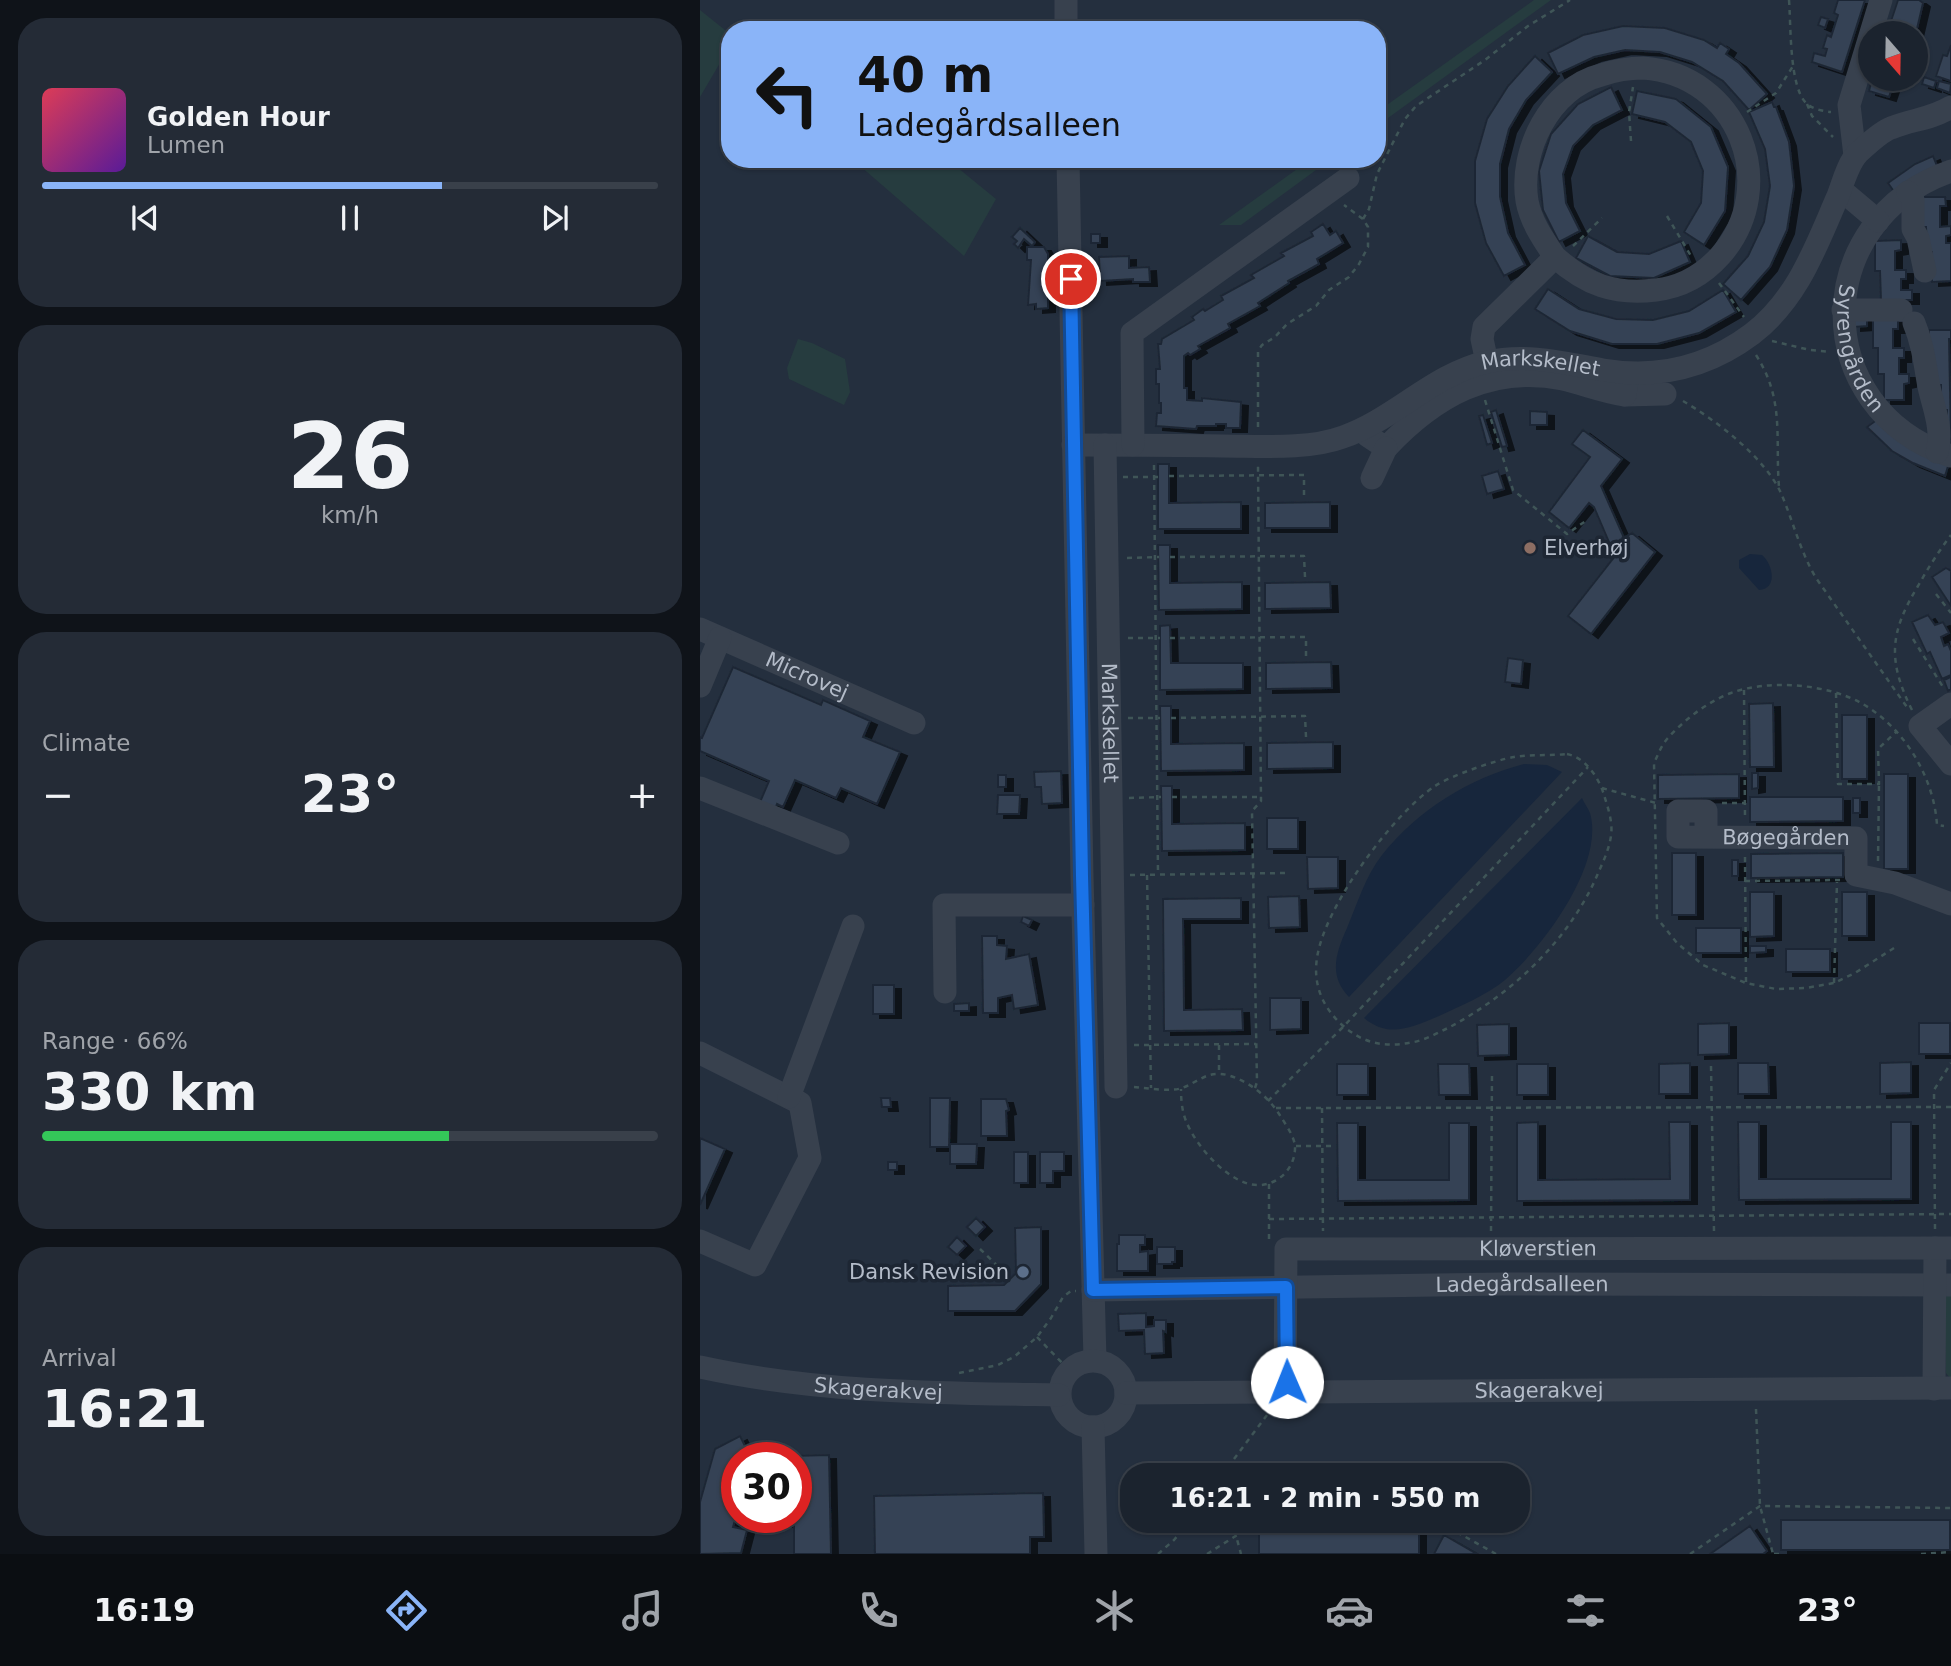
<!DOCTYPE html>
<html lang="en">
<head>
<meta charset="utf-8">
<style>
	:root { --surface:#1b232e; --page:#242b36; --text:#f1f3f6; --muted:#a0a4aa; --line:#39404a; --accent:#8ab4f8 }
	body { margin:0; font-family:"DejaVu Sans",sans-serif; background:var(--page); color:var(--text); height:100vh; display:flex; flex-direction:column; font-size:26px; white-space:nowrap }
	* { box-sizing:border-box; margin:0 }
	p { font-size:23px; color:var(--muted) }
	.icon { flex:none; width:38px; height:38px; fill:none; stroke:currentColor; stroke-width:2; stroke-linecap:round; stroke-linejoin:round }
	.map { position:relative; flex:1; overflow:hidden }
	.side { display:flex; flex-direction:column; gap:18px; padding:18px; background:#0f1319; width:700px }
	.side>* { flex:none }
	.banner { position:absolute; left:21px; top:21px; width:665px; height:147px; border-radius:28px; box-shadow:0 2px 5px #0004,0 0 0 2px var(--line); background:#8ab4f8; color:#111; overflow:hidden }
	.needle { width:46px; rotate:160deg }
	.buttons { position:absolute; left:1158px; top:21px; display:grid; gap:14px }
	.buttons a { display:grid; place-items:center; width:70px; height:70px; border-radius:50%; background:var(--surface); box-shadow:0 2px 5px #0004,0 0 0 2px var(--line); font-size:35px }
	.speed { position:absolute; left:21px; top:1442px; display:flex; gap:14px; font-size:35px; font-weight:700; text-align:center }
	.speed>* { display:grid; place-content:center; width:91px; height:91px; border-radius:50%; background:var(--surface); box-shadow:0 2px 5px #0004,0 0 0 2px var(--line); line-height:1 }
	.speed .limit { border:10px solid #d22; background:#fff; color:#111 }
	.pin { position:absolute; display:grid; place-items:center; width:60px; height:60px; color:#fff; margin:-30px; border:4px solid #fff; border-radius:50%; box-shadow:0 2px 7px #0007 }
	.me { position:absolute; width:77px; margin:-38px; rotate:359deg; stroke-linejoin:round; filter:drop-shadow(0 0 5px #0008) }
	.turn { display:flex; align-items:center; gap:24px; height:147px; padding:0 21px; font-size:32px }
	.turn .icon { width:91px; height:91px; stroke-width:2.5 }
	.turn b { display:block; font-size:49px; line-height:60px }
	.big { font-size:52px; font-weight:700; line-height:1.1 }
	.side .tile { flex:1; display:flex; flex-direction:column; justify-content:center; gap:10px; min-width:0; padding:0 24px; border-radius:28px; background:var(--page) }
	.side .dial { align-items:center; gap:0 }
	.dial b { font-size:91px; line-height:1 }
	.song { display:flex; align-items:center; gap:21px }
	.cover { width:84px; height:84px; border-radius:10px; background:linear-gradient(135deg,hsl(350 70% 55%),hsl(270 70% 35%)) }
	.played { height:7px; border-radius:4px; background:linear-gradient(90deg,var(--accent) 65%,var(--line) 65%) }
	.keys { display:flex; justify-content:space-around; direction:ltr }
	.heat { display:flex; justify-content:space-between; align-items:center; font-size:38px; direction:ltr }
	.charge { height:10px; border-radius:5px; background:linear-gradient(90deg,#34c759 66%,var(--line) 0) }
	.trip { position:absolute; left:420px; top:1463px; width:410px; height:70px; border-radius:28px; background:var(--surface); box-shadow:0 2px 5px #0004,0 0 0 2px var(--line); font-weight:700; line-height:70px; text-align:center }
	.dock { display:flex; height:112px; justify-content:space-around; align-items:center; background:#0b0e12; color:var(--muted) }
	.dock .icon { width:49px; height:49px }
	.dock .on { color:var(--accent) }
	.dock b { font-size:32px; color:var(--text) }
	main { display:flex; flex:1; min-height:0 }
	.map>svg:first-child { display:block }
</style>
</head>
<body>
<main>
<section class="side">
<div class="tile">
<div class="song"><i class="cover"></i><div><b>Golden Hour</b><p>Lumen</p></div></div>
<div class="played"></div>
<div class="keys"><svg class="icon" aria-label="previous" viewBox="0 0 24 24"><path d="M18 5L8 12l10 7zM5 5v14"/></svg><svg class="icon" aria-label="pause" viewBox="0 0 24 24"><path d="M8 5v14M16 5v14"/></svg><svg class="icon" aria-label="next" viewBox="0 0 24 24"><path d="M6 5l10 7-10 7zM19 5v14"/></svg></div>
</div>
<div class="tile dial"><b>26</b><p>km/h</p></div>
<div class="tile"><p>Climate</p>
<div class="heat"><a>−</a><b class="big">23°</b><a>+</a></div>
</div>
<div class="tile"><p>Range · 66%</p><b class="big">330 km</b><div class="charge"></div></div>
<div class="tile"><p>Arrival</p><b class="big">16:21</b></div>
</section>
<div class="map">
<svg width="1251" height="1554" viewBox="0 0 1251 1554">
	<defs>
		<filter id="shadow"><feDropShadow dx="7" dy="4" stdDeviation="0" flood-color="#0009"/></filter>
	</defs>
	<rect width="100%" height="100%" fill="#242f3e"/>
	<path fill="#263c3f" d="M834,0H851L677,126V112Z
		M0,10L30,34V53L27,51L0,97Z
		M152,159H247L296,199L264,256Z
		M611,159H631L541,225H519Z
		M98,339L112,343L145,359L150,392L144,405L89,379L87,368Z
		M1244,1291H1251V1379L1246,1373Z"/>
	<path fill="#17263c" d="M1050,554L1062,555C1073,564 1078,589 1059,590L1039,568V560Z
		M824,764L847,765L862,772L649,997C628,975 636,953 647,928C657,904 666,875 682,855C719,809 768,779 824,764Z
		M882,798C884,803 888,808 890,813C905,865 842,948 805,980C787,995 760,1006 739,1016C712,1027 689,1039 664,1018Z"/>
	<path fill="#364354" stroke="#1f2835" stroke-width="2" filter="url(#shadow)" d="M1138,0H1165L1142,72L1112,62L1114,53L1125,56L1127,49L1123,48L1127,35L1131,37L1138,15L1134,13Z
		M1198,0H1219L1223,3L1216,33L1210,31L1187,33Z
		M1121,17L1128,19L1125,28L1118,25Z
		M923,26L965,28L1004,40L1017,48L1020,43L1029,49L1026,54L1039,63L1067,94L1049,110L1023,81L992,62L960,52L925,50L894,57L858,74L848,53L883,35Z
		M1251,45V81L1236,76L1243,55L1247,56Z
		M835,56L852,72L826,100L809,129L800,164V197L808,233L825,265L804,276L786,243L775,203V161L787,119L808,86Z
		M1224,77L1236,81L1234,88L1222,84Z
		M1172,79H1199L1198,83L1194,82L1189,97L1169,91Z
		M1239,81L1251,84L1250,93L1237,88Z
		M911,87L922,110L893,125L873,146L863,174L866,203L880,231L859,242L843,210L839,171L851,134L878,104Z
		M937,91L976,99L1011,127L1028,167L1025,211L1004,245L984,232L1001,203L1003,171L991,142L965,122L932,114Z
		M1072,102L1074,107H1076L1089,142L1094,186L1087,230L1070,267L1041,300L1023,284L1048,256L1064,222L1070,186L1065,149L1049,112Z
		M1233,156L1238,168L1195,193L1188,183L1215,164Z
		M1221,197H1245L1246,206H1240V227L1251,226V235L1246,236V243H1251V281L1232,282V252H1227L1226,227H1221Z
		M623,224L630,235L636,231L643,243L617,259L619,264L588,281L589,283L558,303L560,306L528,324L530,328L498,346L500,349L490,355L488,353L484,356V388H487V400L502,401V398L541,402L540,428H526V424H516V426H497L496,429L456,426L457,413H461V403H459V384H456V369H460L458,344H461L462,339L494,320L492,317L503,309L505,311L523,300L521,296L554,278L551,275L584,256L581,253L613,236L611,232Z
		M320,228L335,242L332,246L324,239L318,248L314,244L317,241L312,237Z
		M391,234H400V243H391Z
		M888,236L917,252L949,254L981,241L990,262L954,278L910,276L876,258Z
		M1201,240V250L1195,251V270H1206V279H1201V290H1212V300H1181L1180,271H1175V241Z
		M327,247H344L348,254V308L336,309V304L328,305L331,260H327Z
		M429,256V268L449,267L450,282H433V279L400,281L399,257Z
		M848,289L879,309L916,319L953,320L989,311L1023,290L1036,312L999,333L957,344H912L870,331L835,309Z
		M1167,316V326L1154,327V317Z
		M1173,319H1198V329H1193V348H1204V358H1199V374H1209V383L1204,384V400H1184V374H1178V348H1173Z
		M1229,330H1251V339H1249L1251,439H1247V410H1241V385H1236L1229,359Z
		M796,410L807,446L802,447L791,412Z
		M830,411L847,412V425H830Z
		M783,415L792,443L787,445L779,416Z
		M1178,419L1249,463L1245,476L1213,463L1192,451L1167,427Z
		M883,430L922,459L901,486L924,538L932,533L955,552L891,634L868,616L915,556L894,507L889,503L869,528L849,512L890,457L872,444Z
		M458,464H469V503L541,502V529H458Z
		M798,471L804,489L787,494L782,476Z
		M630,502V528H565V503Z
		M458,545H470V583L542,582V609L459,610Z
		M1246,568L1251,571V606L1232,577Z
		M630,582L631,608L565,609V583Z
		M1228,615L1235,625L1243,622L1249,633L1241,637L1244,646L1248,644L1251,651V675L1242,679L1230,652L1227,654L1212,622Z
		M470,625L471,663H543V689L460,690V626Z
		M808,658L823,660L821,684L805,682Z
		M631,662L632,688L566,689V663Z
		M33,667L121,705L123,700L170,721L163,737L200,752L177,804L141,788L136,798L95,780L83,807L77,804L75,809L60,802L69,781L0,751V737L2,738Z
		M1251,677V689L1248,691L1244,680Z
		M1073,703L1074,767H1050L1049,704Z
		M460,706H471V744L544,743V770L461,771Z
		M1142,715H1167V779H1142Z
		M633,742V768L567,769V743Z
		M361,771L362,803L342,804L341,787H335L334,772Z
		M1052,773H1058V788L1052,789Z
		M1039,774V798L958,799V775Z
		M1184,774H1208V869H1184Z
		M298,775H306V787H298Z
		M461,786H472V824L545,823V850L462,851Z
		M298,795H320L319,814H297Z
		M1050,797H1143V821L1050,822Z
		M1153,798H1160V813H1153Z
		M567,818H598V849H567Z
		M972,853H996V915H972Z
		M1143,853V877L1051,878V854Z
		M607,857H638V888L608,889Z
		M1032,860H1038V876H1032Z
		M1050,892H1074V936L1050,937Z
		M1142,892H1167V936H1142Z
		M599,896L600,927L569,928L568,897Z
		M541,898V919H483L484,1010L542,1009L543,1030L464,1031L463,899Z
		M323,916L332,920L329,926L321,922Z
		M996,928H1041V953H996Z
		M282,936H297V945L307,946L306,959L329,954L338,1005L314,1009L312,995L298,998V1013H283Z
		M1050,946H1066V952L1050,953Z
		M1086,949H1130V972H1086Z
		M173,985H194V1014H173Z
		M570,998H601V1029L570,1030Z
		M269,1003V1011H254V1004Z
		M1029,1023V1054L998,1055V1024Z
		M1219,1023H1250V1054H1219Z
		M809,1024V1055L778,1056L777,1025Z
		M1211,1062V1093L1180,1094V1063Z
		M990,1063V1094H959V1064Z
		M1038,1063H1068L1069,1094H1038Z
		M637,1064H668V1095H637Z
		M738,1064H769L770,1095H739Z
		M817,1064H848V1095H817Z
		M181,1098H190L191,1107H182Z
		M230,1098H250L249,1147H230Z
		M281,1099H306L309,1110L306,1111L307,1136H281Z
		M838,1122V1180L970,1179L969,1122H990V1200L817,1201V1123Z
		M1038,1122H1059V1179H1191V1122H1211V1199L1039,1200Z
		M637,1123H658V1180H749V1123H769V1200L638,1201Z
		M0,1138L25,1149L0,1205Z
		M250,1144H277L276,1164H250Z
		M314,1152H328V1183H314Z
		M340,1152H364V1171H353V1183H340Z
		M188,1162H197V1170H188Z
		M276,1218L285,1227L276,1236L267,1227Z
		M341,1227V1284L315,1311H248V1286L304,1285L316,1273L315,1228Z
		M419,1235H445V1245H440V1252L448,1251V1271H417V1244H419Z
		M257,1237L266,1246L257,1255L248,1247Z
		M457,1247H475V1262H472V1264H457Z
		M446,1313V1327L454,1326V1320H466V1332L463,1331L464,1353L445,1354L444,1330L419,1331L418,1314Z
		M40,1436L51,1458H37V1513L33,1527L47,1530L41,1553L0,1554V1502L15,1449Z
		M129,1455L131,1554H94V1523H84V1517H96V1458L92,1456Z
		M343,1493L344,1537H330V1554H175L174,1496Z
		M1081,1520H1250V1550H1081Z
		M1050,1526L1067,1551L1063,1554H1010Z
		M719,1531V1554H559V1532Z
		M744,1535L777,1554H734Z"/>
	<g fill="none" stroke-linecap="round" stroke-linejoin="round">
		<path stroke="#3f5557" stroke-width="2.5" stroke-dasharray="5 5" stroke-linecap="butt" d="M1089,0C1091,24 1089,86 1106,103C1112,109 1122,111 1131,112
			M1107,104L1112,116L1133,137
			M1047,112L1076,93L1093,66
			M931,141L929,112L933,87
			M967,216L991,256
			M663,219L669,209L677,174L705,119L716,106L785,60L828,26L870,0
			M873,246L902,218
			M1019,283L1044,317
			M1072,341L1110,350L1130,352
			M1056,355C1085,400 1075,438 1079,487
			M785,400L813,490L867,534L887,520
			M983,401C1017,421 1064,457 1081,493C1093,521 1100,551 1116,578L1209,710
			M558,427V351L562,345L575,337L587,324L616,306L629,290L649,277L659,264L668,247V227L663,219L644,205
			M454,465L458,875
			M469,476L604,475V496
			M423,477H458
			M470,557L604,556L605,577
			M427,558L459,557
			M1236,594L1251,613
			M428,638H460
			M470,638L606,637V658
			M1213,639L1243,687
			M1044,690L1045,818
			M1136,693L1138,784H1179L1178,749L1196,732
			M1212,710C1187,660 1190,632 1218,586C1228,568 1239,551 1251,535
			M428,718H460
			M471,718L605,716L606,737
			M867,754C886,758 899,778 904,795C908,808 913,822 911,836C909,849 904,860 899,871C871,939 812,994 748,1028C737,1033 725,1040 714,1042C685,1048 663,1044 641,1024C622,1006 613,984 617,958C624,907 693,814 735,786C750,776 796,760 814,757C832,754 850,756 867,754Z
			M902,788L956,803
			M472,797H561
			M429,798L461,797
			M1022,803H1044
			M1045,857L1046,983
			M1178,861L1179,784
			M430,875L585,873
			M447,875L451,1088
			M1045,881L1140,880
			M1194,948L1155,973L1134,983L1106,988L1076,989L1046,983L1003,965L977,943L957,918L954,763C958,755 961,746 967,739C984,720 1007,702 1031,693C1068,679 1127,684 1161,703C1204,727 1234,777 1237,825L1244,826
			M1134,983L1137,882
			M434,1045L556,1044
			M519,1045V1074
			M1011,1066L1014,1231
			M434,1087C446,1088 472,1092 482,1088C498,1082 508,1070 527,1075C549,1081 569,1097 581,1117C586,1125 594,1136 595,1146C596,1171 573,1190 549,1184C523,1177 495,1144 486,1121C482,1111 481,1100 481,1089
			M555,1088L557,1082L552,811L561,801L558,465
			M568,1101L644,1026L888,767
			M576,1108L1251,1107
			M622,1108L623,1231
			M596,1146H631
			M569,1184V1240
			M569,1219L1251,1214
			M1235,1229L1234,1090L1251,1063
			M791,1231L792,1072
			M280,1249L307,1275
			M337,1337L369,1370
			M259,1373L298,1365L314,1357L337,1337L351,1318L363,1297L371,1291H376
			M1056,1409L1060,1506L1073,1554
			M529,1465V1475
			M522,1475L570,1411
			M532,1521L541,1554
			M458,1554L474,1540L490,1521
			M507,1554L550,1527L562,1523H733L753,1530L796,1554
			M990,1554L1060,1506L1251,1508
			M1074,1554H1084
			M1221,1554L1251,1552"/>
		<g stroke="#38414e" stroke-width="23">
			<path d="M366,0V30"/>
			<path d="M1155,156L1149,105L1181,0"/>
			<path d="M368,159L382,876L395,1360"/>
			<path id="s1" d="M1251,171C1109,220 1108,409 1251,456"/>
			<path d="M1140,192L1146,194L1178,221"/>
			<path d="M1208,192L1213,199V229L1218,238L1225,271"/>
			<path d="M1143,310H1201"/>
			<path d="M1214,323C1223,344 1225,365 1229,387C1234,409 1243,429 1237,452"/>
			<path d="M787,362L782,339L784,327L855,257C843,239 831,222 827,201C819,151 850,88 901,75C913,71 931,68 943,68C1038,74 1082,186 1020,256C1003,275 982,287 956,290C914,295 887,285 855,257"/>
			<path d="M925,395L965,394"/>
			<path d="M664,430L668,436L686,448C734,397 790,364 863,379C884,384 904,392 925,395L928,374"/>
			<path id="s2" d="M373,445C423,445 472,445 522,446C559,446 608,450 643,437C695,419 733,374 787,362C826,353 864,363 903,370C957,379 1008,367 1052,334C1098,299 1116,246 1138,196C1143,183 1148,163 1158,153C1167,145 1180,132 1191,128C1213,119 1229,120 1251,107"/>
			<path id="s3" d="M405,445L416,1087"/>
			<path d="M433,445L432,333L648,178"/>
			<path d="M672,478L686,448"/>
			<path id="s4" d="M0,629L214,723"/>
			<path d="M0,686L20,638"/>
			<path d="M1251,704L1220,726L1251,764"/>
			<path d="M0,788L138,843"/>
			<path id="s5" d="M1006,836V811H978V837L1156,838V875L1195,883L1251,904"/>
			<path d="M245,992L244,905H383"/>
			<path d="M0,1053L100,1103L110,1158L55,1265L0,1241"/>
			<path d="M89,1097L153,926"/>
			<path id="s6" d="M393,1290L803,1284L1251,1285"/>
			<circle cx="393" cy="1394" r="33"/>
			<path id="s7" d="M0,1367C119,1393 238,1393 359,1395"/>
			<path d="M1234,1389L1235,1248"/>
			<path id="s8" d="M426,1393L1251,1388"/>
			<path id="s9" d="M585,1393L586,1249L1251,1248"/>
			<path d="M393,1427L396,1554"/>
		</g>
	</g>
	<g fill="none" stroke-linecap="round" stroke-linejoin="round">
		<defs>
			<path id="route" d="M371,279L382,876L393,1290L586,1287L587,1382"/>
		</defs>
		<use href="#route" stroke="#114b97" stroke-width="18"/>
		<use href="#route" stroke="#1a73e8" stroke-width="12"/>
	</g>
	<circle fill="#8d6e63" stroke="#1d2633" stroke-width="2.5" cx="830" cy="548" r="7"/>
	<circle fill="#5c6f8a" stroke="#1d2633" stroke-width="2.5" cx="323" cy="1272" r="7"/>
	<g text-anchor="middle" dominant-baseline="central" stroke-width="7" stroke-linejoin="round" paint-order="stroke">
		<g font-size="21" fill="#b4bcc9" stroke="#1d2633">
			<text stroke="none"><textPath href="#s1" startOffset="228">Syrengården</textPath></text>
			<text stroke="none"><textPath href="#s2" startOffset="488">Markskellet</textPath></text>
			<text stroke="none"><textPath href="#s4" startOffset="117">Microvej</textPath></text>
			<text stroke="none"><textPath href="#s3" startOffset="278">Markskellet</textPath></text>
			<text stroke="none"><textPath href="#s5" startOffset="187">Bøgegården</textPath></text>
			<text stroke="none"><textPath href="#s9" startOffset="396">Kløverstien</textPath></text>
			<text stroke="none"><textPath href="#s6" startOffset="429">Ladegårdsalleen</textPath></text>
			<text stroke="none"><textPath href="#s7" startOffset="180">Skagerakvej</textPath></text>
			<text stroke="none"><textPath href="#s8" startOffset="413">Skagerakvej</textPath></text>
		</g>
		<g font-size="21" fill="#b4bcc9" stroke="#1d2633" text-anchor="start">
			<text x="844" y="548">Elverhøj</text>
			<text x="309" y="1272" text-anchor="end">Dansk Revision</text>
		</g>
	</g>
</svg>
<div class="buttons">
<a><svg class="needle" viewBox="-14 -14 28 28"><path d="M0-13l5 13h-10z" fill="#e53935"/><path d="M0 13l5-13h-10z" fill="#a0a4aa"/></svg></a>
</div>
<div class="speed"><div class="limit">30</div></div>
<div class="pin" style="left:371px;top:279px;background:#d93025"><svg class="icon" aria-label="arrive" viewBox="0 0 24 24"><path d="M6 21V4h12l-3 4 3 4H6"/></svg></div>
<svg class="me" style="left:587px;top:1382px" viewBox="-20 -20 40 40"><circle r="19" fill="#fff"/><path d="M0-13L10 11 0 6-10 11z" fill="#1a73e8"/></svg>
<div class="trip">16:21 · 2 min · 550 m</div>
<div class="banner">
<div class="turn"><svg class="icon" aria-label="left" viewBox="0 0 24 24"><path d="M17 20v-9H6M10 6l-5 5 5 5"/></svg><div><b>40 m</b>Ladegårdsalleen</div></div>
</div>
</div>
</main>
<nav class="dock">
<b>16:19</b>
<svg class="icon on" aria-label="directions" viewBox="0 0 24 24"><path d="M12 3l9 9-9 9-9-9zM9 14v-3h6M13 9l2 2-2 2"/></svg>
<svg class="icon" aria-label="music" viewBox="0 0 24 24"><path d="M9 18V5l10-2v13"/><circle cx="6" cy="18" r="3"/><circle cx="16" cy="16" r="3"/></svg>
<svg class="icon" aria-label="phone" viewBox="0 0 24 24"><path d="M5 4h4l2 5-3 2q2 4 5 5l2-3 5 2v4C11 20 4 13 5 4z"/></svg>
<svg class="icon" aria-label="climate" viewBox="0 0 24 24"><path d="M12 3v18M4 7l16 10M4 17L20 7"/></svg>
<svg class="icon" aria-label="car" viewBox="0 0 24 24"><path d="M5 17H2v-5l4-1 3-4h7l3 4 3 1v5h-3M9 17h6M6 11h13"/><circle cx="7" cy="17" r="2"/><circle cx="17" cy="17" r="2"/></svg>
<svg class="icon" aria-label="filters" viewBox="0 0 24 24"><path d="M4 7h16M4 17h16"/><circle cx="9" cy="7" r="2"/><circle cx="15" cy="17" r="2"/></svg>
<b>23°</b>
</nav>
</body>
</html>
